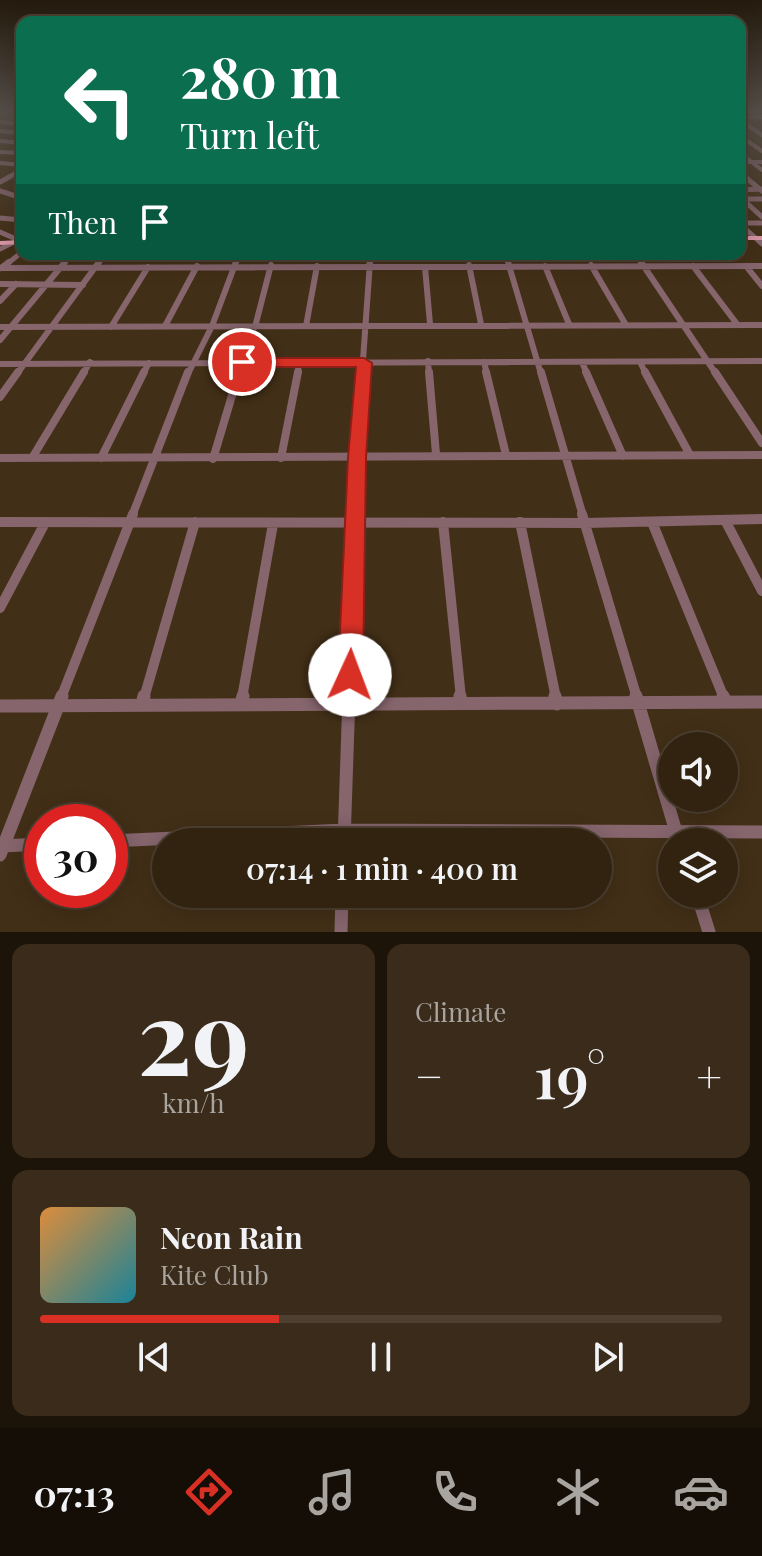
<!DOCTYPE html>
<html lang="en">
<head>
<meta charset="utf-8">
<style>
	:root { --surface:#322311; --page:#3a2b1a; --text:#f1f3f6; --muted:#a8a49f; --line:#4d4031; --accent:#d93025 }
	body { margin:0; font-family:"Playfair Display",serif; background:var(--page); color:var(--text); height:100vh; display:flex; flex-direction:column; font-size:30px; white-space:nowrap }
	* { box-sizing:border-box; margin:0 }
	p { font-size:26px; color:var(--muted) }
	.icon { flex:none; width:44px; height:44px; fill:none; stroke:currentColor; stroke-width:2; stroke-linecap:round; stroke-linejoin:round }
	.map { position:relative; height:932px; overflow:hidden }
	.sheet { display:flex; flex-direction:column; gap:12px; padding:12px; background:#1c1309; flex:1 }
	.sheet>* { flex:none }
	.top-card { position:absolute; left:16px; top:16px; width:730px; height:244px; border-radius:16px; box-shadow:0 4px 20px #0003,0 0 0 2px var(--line); background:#0b6e4f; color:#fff; overflow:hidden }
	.tools { position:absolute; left:658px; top:732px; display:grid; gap:16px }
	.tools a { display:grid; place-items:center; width:80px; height:80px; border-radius:50%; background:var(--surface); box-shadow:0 4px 20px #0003,0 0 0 2px var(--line); font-size:40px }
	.speed { position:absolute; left:24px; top:804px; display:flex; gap:16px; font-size:40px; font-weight:700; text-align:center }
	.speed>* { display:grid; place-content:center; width:104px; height:104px; border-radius:50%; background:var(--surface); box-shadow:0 4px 20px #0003,0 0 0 2px var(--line); line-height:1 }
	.speed .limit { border:12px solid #d22; background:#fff; color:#111 }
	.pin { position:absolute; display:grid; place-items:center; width:68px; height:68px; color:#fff; margin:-34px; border:4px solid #fff; border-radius:50%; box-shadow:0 2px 8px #0007 }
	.me { position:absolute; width:88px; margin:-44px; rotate:2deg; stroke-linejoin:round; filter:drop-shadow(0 0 6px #0008) }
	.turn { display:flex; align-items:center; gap:28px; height:168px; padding:0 32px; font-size:36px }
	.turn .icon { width:104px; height:104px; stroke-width:2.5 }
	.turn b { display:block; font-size:56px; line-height:68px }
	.then { display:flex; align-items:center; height:76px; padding:0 32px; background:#0003; gap:16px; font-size:30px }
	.big { font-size:60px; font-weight:600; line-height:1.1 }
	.sheet .card { flex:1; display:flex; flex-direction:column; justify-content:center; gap:12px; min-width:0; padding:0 28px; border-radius:16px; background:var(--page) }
	.sheet .dial { align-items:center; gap:0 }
	.dial b { font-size:104px; line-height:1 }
	.song { display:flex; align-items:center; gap:24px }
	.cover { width:96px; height:96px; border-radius:12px; background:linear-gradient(135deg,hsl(30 70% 55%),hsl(190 70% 35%)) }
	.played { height:8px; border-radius:4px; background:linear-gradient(90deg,var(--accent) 35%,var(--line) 35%) }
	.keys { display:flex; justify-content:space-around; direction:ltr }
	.heat { display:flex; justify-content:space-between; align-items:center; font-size:44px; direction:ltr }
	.sheet .tiles { flex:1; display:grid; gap:12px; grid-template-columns:1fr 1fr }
	.card:last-child { grid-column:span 2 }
	.trip { position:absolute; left:152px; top:828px; width:460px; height:80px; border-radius:40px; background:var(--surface); box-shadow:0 4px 20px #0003,0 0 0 2px var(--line); font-weight:600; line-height:80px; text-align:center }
	.tab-bar { display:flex; height:128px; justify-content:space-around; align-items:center; background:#140e07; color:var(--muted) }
	.tab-bar .icon { width:56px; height:56px }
	.tab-bar .on { color:var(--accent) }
	.tab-bar b { font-size:36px; color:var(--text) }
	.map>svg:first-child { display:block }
</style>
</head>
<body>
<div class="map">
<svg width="762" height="932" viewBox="0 0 762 932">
	<rect width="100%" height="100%" fill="#422f17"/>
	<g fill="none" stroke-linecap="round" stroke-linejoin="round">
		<path stroke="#86656d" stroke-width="4" d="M740,111H762
			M740,117H762
			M740,120L762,135
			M0,122L22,124
			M0,131L22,133
			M740,136L762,151
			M0,141L22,143
			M0,152L22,153
			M740,153L762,170
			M740,162H762
			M0,163L22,165
			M740,172L747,178
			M7,178L22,169"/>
		<path stroke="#86656d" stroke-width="5" d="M744,176L762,191
			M0,182L11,176
			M740,190L761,189
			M0,191L22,198
			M740,197L762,217
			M741,199H762
			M0,218L22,220
			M740,223H762
			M740,224L762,244
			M0,232L16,239
			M0,249L12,243
			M506,254L509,264
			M636,254L642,264
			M7,264L22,252
			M63,264L71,254
			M98,264L105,254
			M235,264L239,254
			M369,264L370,254"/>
		<path stroke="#86656d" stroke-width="6" d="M508,262L541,374
			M641,262L716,374
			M469,265L481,324
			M591,265L626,325
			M545,266L569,324
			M693,266L737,324
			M746,266L762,286
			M425,267L430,324
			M1,268L9,262
			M2,268L762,266
			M0,284L83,285
			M0,301L16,284
			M165,326L197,266
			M306,326L317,266
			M0,327L762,325
			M111,327L148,267
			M255,327L271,265
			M0,340L65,262
			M428,361L429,374
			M484,362L487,374
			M582,362L587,374
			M640,362L646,374
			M0,364L762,361
			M17,374L99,262
			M83,374L90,362
			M143,374L149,363
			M188,374L212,326L236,262
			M238,374L242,362
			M297,374L300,361
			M362,374L370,262"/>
		<path stroke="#86656d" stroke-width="8" d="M429,372L436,454
			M486,372L506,455
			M541,372L583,516
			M586,372L623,456
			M645,372L690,455
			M715,372L762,443
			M0,397L18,372
			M0,458L762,455
			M32,458L84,372
			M101,458L144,372
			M281,458L298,372
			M213,459L239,372
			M132,516L188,372
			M355,516L362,372"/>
		<path stroke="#86656d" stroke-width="10" d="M582,514L637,698
			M0,522L585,523L762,519
			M443,522L461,698
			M520,522L556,698
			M652,522L724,698
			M726,522L762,591
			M0,608L45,523
			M61,698L133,514
			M144,698L195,522
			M242,698L273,524
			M349,698L355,514"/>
		<path stroke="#86656d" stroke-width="13" d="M460,696L461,702
			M555,696L557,704
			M636,696L679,842
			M723,696L725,701
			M142,705L144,696
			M241,705L243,696
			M0,706L762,702
			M110,841L344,830L762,832
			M344,842L349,696
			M1,846L42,844
			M0,855L62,696
			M697,894L709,932
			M341,932L342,894"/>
		<path fill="#d795a5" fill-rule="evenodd" d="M740,236H762V240H740Z
			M22,240V244L0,245V241Z"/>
	</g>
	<linearGradient id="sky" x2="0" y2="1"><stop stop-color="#241a0d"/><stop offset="0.46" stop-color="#544d47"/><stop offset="1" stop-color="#544d47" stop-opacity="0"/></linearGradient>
	<rect width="762" height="240" fill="url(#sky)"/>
	<path fill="#d93025" stroke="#8d1f18" stroke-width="2" d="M237,358H364L372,363L366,458L363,675L359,683L350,687L342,683L338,675L348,458L356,367H242L235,362Z"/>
</svg>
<div class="tools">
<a><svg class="icon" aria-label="sound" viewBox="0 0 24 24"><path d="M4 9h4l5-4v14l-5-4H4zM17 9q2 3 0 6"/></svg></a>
<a><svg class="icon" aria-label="layers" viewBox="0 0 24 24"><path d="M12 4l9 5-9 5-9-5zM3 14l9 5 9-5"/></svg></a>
</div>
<div class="speed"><div class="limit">30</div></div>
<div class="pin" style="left:242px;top:362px;background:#d93025"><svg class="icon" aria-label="arrive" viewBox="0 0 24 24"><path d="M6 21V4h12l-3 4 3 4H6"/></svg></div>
<svg class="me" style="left:350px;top:675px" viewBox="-20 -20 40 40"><circle r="19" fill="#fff"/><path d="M0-13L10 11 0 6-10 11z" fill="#d93025"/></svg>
<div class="trip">07:14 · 1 min · 400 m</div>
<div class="top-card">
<div class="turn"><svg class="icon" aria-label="left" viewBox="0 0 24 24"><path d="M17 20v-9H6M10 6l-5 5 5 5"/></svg><div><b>280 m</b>Turn left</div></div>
<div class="then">Then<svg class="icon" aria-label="arrive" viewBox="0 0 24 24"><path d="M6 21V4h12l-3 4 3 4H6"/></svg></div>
</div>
</div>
<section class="sheet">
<div class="tiles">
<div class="card dial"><b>29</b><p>km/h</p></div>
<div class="card"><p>Climate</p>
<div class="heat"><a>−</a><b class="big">19°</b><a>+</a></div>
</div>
<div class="card">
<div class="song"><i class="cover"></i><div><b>Neon Rain</b><p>Kite Club</p></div></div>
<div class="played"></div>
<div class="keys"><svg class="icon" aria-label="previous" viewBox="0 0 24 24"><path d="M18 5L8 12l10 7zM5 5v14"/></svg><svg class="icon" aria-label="pause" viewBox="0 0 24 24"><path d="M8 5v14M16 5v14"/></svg><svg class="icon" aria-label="next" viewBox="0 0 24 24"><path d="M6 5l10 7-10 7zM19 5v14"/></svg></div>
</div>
</div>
</section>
<nav class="tab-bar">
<b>07:13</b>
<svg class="icon on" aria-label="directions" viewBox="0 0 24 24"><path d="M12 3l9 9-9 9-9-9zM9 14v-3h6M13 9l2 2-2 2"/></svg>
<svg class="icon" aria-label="music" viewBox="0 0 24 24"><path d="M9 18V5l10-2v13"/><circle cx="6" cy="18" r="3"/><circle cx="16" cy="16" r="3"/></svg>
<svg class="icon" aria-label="phone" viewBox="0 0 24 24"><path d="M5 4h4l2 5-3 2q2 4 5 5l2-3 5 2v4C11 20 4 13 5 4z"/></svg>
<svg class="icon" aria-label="climate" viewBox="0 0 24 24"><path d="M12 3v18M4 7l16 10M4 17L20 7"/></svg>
<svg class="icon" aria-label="car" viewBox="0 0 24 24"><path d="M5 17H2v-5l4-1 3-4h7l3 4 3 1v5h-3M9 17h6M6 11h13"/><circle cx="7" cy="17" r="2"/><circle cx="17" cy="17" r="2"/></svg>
</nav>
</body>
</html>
